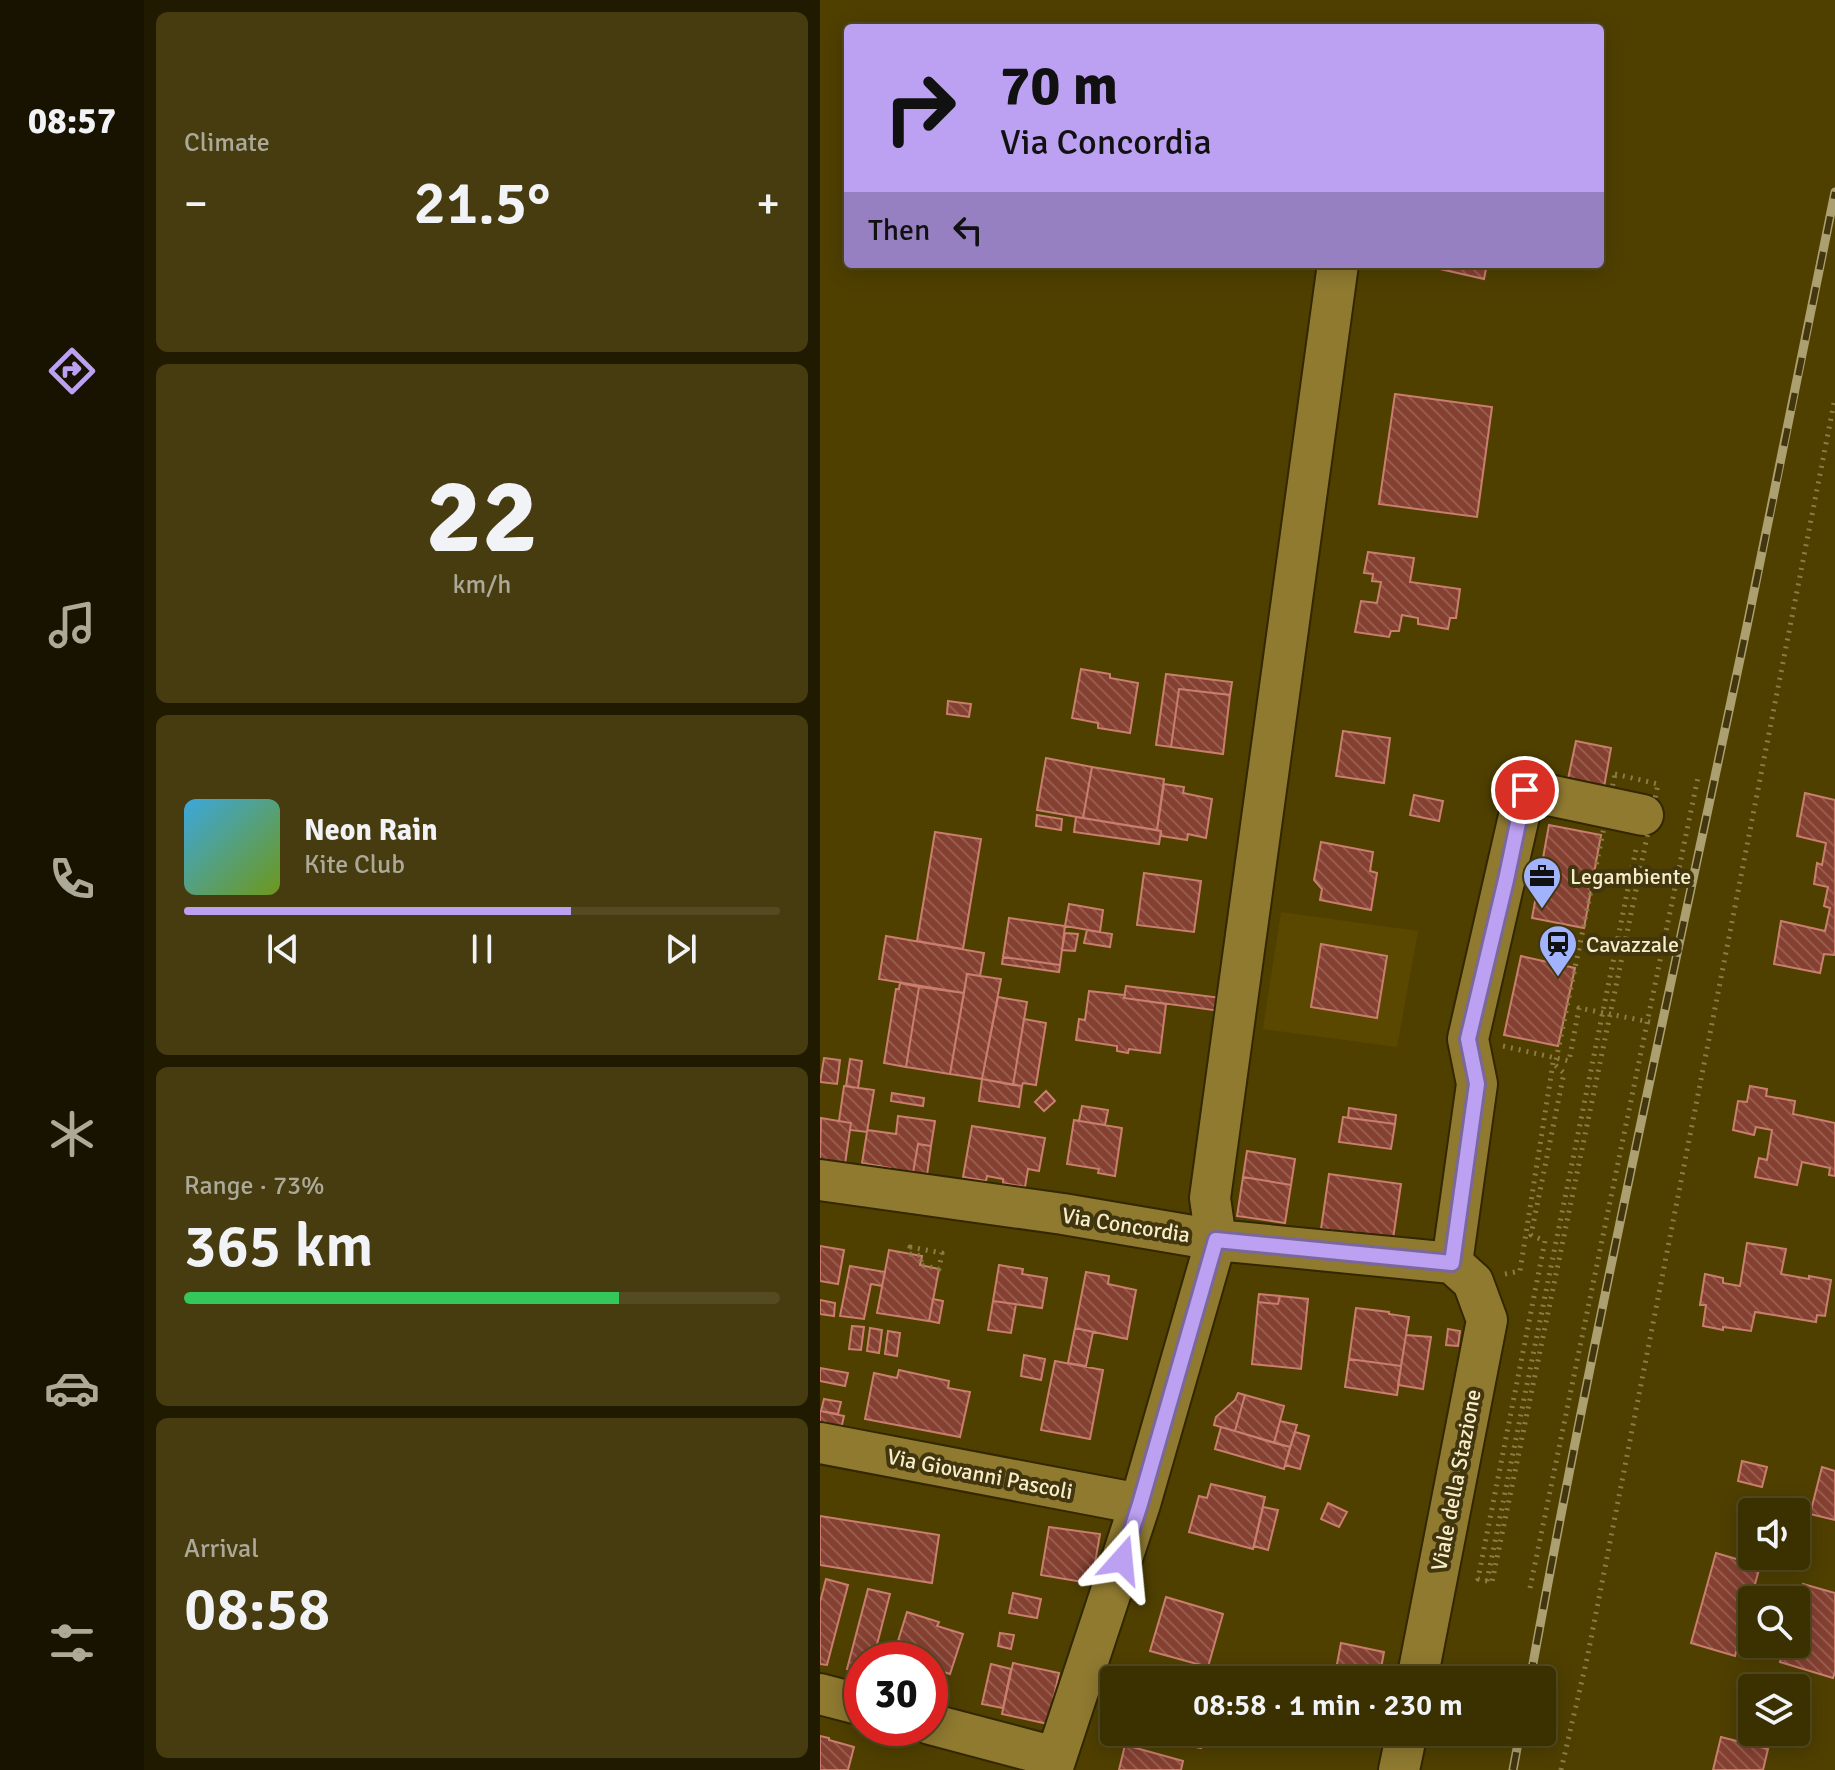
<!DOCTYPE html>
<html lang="en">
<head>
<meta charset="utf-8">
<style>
	:root { --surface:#3b3000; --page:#463c0f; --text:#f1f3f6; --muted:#aca999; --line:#544b22; --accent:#bca0f2 }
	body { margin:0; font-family:Signika,sans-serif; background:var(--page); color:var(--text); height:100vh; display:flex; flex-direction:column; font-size:30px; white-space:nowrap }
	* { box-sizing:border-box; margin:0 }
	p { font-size:26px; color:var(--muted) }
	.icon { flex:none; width:44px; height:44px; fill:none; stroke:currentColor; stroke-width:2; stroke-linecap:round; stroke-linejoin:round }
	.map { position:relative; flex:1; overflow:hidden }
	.drawer { display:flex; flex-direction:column; gap:12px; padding:12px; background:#201a00; width:676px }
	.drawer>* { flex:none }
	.guide { position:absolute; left:24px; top:24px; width:760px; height:244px; border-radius:8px; box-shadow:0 4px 20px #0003,0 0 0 2px var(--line); background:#bca0f2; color:#111; overflow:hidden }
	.buttons { position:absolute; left:918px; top:1498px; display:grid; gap:16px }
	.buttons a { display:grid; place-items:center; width:72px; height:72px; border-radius:8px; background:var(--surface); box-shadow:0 4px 20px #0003,0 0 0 2px var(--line); font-size:40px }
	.speed { position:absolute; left:24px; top:1642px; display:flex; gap:16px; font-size:40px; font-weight:700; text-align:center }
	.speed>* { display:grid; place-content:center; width:104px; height:104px; border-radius:50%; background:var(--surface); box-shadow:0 4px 20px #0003,0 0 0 2px var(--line); line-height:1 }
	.speed .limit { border:12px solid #d22; background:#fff; color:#111 }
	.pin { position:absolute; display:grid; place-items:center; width:68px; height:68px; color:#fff; margin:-34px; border:4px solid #fff; border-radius:50%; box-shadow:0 2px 8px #0007 }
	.me { position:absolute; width:88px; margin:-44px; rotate:18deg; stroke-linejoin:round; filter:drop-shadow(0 0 6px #0008) }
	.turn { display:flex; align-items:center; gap:28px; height:168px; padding:0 24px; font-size:36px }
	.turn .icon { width:104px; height:104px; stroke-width:2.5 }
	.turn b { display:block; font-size:56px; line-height:68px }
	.then { display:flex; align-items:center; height:76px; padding:0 24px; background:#0003; gap:16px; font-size:30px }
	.big { font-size:60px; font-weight:600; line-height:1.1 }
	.drawer .widget { flex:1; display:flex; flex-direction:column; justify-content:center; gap:12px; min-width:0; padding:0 28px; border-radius:12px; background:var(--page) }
	.drawer .dial { align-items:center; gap:0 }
	.dial b { font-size:104px; line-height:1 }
	.song { display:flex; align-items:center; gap:24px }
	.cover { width:96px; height:96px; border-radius:12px; background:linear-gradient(135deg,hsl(200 70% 55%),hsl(80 70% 35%)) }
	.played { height:8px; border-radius:4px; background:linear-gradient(90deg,var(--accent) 65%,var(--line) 65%) }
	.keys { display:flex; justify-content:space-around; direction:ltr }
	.heat { display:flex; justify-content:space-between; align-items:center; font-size:44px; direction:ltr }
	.charge { height:12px; border-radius:6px; background:linear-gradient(90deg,#34c759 73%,var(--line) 0) }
	.trip { position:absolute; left:280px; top:1666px; width:456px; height:80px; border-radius:8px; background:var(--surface); box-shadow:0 4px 20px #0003,0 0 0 2px var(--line); font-weight:600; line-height:80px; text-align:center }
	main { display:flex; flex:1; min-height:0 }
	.tab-bar { display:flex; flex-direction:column; width:144px; justify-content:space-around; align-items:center; background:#181300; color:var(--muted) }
	.tab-bar .icon { width:56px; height:56px }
	.tab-bar .active { color:var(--accent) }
	.tab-bar b { font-size:36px; color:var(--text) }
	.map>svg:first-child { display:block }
</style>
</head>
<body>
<main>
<nav class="tab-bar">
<b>08:57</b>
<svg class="icon active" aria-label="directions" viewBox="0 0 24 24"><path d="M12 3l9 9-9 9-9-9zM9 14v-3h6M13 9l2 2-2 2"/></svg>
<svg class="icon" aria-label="music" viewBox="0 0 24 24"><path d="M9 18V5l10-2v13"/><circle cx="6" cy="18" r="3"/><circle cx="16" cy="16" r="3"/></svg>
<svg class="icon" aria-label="phone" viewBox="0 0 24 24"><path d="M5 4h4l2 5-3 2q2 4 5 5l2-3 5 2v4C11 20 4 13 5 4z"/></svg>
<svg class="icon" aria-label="climate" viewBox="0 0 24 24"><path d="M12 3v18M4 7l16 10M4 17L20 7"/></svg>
<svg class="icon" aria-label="car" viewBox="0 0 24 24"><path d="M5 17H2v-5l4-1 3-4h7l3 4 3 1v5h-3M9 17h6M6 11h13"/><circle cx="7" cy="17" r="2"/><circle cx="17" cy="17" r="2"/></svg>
<svg class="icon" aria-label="filters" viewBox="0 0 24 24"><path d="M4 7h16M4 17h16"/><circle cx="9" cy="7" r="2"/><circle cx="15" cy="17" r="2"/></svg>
</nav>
<section class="drawer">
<div class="widget"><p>Climate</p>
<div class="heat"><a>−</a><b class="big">21.5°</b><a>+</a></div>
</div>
<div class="widget dial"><b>22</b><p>km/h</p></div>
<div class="widget">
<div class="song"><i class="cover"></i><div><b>Neon Rain</b><p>Kite Club</p></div></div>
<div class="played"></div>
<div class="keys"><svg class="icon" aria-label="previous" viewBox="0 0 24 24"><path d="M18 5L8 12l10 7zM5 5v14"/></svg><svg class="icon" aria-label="pause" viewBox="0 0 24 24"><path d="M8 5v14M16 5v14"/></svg><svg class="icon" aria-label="next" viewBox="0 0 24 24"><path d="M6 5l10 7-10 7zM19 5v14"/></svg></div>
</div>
<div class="widget"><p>Range · 73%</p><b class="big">365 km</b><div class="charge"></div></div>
<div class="widget"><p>Arrival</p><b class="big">08:58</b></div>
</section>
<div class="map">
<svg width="1015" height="1770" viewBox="0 0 1015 1770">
	<defs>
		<pattern id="building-back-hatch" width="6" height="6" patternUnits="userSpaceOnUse" patternTransform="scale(2)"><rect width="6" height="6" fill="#844031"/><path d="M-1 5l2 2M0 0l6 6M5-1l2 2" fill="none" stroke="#965c4e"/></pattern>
	</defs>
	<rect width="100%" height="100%" fill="#4f4000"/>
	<path fill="#5a4800" d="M461,912L598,931L577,1047L443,1029Z"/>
	<path fill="url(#building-back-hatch)" stroke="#ca7f6e" stroke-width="2" d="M598,264H667L664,279Z
		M575,394L672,407L657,517L559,504Z
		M548,552L594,558L590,582L640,589L636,618H630L628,629L598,624V618L582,615L579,631H571L569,637L535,632L541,601L557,603L561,582L552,581L553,574L544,573Z
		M261,669L290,674V678L318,683L310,733L278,728V723L252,718Z
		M346,674L412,682L410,695L359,689L351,747L336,745Z
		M359,689L410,695L403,754L351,747Z
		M128,701L151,704L149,717L127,714Z
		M523,731L570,738L564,783L516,776Z
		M756,741L791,748L784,787L748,779Z
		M226,758L272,767L263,818L217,810Z
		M272,767L344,779L337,830L263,818Z
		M344,784L364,787L363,793L392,799L386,838L368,834L367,840L341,836V831L337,830Z
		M985,793L1015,800V955L1004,954L1000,973L954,964L961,921L1005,931L1010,908L1004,906L1008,887L994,884L997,863L1002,865L1006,843L977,836Z
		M594,795L623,801L619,821L590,815Z
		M217,815L242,819L241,830L216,826Z
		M256,817L341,831L339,844L254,832Z
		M729,825L781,835L764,928L712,918Z
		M115,832L161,839L143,949L97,941Z
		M501,842L553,852L550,871L557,873L551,910L500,900L502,889L494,880Z
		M324,873L381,881L374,932L317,925Z
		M249,904L283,910L280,932L245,926Z
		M189,918L245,926L240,965L183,957Z
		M267,930L292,934L290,947L264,943Z
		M245,933L258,934L255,951L242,950Z
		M66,936L164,953L160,976L147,974L144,993L59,979Z
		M501,944L567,956L557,1018L491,1007Z
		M701,956L755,968L738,1046L684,1035Z
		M183,957L240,965L239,972L182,964Z
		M147,974L181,979L162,1079L130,1074Z
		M80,983L99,987L86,1067L64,1063L76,989H79Z
		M306,986L402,998L400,1011L304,998Z
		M99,987L144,993L130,1074L86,1067Z
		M269,991L305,995L304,998L346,1004L340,1053L309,1049L308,1053L297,1051V1046L256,1040L259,1019L265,1020Z
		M178,997L207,1002L193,1085L162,1079Z
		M204,1019L226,1023L216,1085L203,1083L202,1086L193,1085Z
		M4,1058L20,1060L17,1084L0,1082Z
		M30,1059L42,1061L38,1088L26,1086Z
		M162,1079L202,1086L199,1107L159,1101Z
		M24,1086L54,1090L47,1132L30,1130L31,1123L19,1121Z
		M930,1086L947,1089L946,1096L975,1101L973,1114L1015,1123V1176L1009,1175L1010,1168L982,1162L977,1185L935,1177L939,1158L947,1160L952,1130L936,1127L934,1135L913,1130L918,1101L927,1102Z
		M226,1091L235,1101L224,1111L215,1102Z
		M72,1093L104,1098L103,1106L71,1101Z
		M262,1106L288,1110L285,1125L259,1121Z
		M529,1108L576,1115L575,1124L528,1118Z
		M78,1116L115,1121L111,1146L98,1144L93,1173L69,1170L70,1168L42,1163L47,1132L48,1130L76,1134Z
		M523,1117L575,1124L571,1149L519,1142Z
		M1,1118L31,1123L25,1164L0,1160Z
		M254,1120L302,1128L295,1176L278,1173L279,1169L247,1164Z
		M152,1126L225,1138L219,1171L208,1169L205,1187L183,1183V1179L167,1176L166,1181L143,1177Z
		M98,1144L111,1146L107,1175L93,1173Z
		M427,1151L475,1159L471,1185L423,1177Z
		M509,1174L581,1184L573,1239L501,1229Z
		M423,1177L471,1185L465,1223L417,1216Z
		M927,1243L966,1249L961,1274L989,1279V1276L1011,1280L1005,1316L997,1315L996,1322L935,1312L931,1331L903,1327V1330L883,1326L886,1305H880L885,1274L903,1278V1283L920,1286Z
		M0,1246L24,1250L18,1284L0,1281Z
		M69,1250L102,1256L100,1265L119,1269L109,1321L57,1313Z
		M179,1265L203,1269L202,1274L227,1278L222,1308L173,1301Z
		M30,1266L65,1272L62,1286L51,1284L44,1319L20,1316Z
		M266,1272L289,1276L288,1284L316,1290L307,1339L255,1328Z
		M439,1294L460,1296L458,1304L438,1302Z
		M460,1296L488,1299L481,1369L432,1364L438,1302L458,1304Z
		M113,1299L123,1301L119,1323L109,1321Z
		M0,1300L15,1303L14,1316L0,1314Z
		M173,1301L196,1304L191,1333L168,1330Z
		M536,1308L569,1312V1314L589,1317L581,1366L529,1359Z
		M32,1326L44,1327L41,1350L29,1349Z
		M50,1328L62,1330L59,1353L47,1351Z
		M255,1328L273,1332L266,1366L248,1363Z
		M628,1329L640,1331L638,1346L626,1345Z
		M68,1331L80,1333L77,1356L65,1354Z
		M586,1335L611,1337L603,1389L578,1385Z
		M204,1355L225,1359L221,1380L201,1376Z
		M529,1359L581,1366L577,1395L525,1387Z
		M235,1361L283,1370L270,1439L221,1430Z
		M0,1368L28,1373L25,1386L0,1381Z
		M79,1370L129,1381L128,1388L150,1392L140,1437L45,1419L54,1373L77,1378Z
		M418,1393L425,1395L415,1431L394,1425L396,1417L415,1400Z
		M425,1395L464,1406L454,1443L415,1431Z
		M4,1399L21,1402L18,1414L1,1411Z
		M0,1411L24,1416L21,1429L0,1424Z
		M460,1421L477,1425L470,1447L454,1443Z
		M401,1427L470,1447L464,1469L395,1449Z
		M475,1432L489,1436L480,1469L465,1465Z
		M922,1461L947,1467L942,1487L918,1481Z
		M1002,1467L1015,1471V1520L990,1514Z
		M391,1484L445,1497L433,1549L369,1532L379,1496L387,1498Z
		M508,1503L527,1512L519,1527L501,1519Z
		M443,1507L458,1510L448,1550L434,1546Z
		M0,1516L119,1535L112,1583L0,1565Z
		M229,1527L280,1534L274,1569L278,1570L275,1584L221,1575Z
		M896,1553L940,1566L915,1656L871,1643Z
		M6,1579L28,1585L7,1665L0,1664V1602Z
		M983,1584L1015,1593V1672L1013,1678L960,1662L965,1644H976V1607Z
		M48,1589L70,1594L53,1660H42V1673L27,1669Z
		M193,1593L221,1599L217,1618L189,1613Z
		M346,1597L403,1614L388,1667L330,1651Z
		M87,1612L119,1622L117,1626L143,1634L130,1674L110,1668V1660H84L73,1657Z
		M180,1633L194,1635L191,1649L178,1646Z
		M521,1643L564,1652L559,1679L562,1680H514Z
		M193,1663L239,1673L228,1724L182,1714Z
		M171,1664L191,1669L183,1708L162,1704Z
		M329,1668L376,1680H325Z
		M364,1732H386L381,1748L361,1744Z
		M0,1736L9,1738V1740L34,1747L28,1770H0Z
		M901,1737L948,1749L943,1770H893Z
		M305,1745L363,1761L361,1770H299Z"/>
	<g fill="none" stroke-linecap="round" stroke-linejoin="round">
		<defs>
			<path id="minor" d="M0,1180L243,1214L396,1240L632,1263L653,1282L667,1320L597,1680
				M632,1263L657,1084L648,1039L705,790L823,815
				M0,1443L320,1504
				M0,1694L42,1705
				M110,1724L235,1757
				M232,1770L320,1504L396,1240L390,1198L518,264
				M579,1770L587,1732"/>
		</defs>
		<use href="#minor" stroke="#322700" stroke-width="44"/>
		<path stroke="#8a7c46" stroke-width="5" stroke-dasharray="2 6" stroke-linecap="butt" d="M795,774L838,784L672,1582L658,1579L725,1241L711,1235L744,1073L735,1065Z
			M683,1046L749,1061L759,1008L835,1023
			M90,1247L122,1253L119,1269L100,1265L102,1256L89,1254Z
			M685,1274L700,1271L733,1063
			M667,1581L816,849
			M710,1588L878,777
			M741,1770L767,1659L1015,398"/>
		<use href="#minor" stroke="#8f7a30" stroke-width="40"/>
		<defs>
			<path id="rail" d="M710,1680C774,1327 853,977 927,626C957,482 986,337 1015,192
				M693,1770L700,1732"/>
		</defs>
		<use href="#rail" stroke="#ada070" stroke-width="9"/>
		<use href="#rail" stroke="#41360e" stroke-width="6" stroke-dasharray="18" stroke-linecap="butt"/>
	</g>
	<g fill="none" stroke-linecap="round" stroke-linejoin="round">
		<defs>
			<path id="route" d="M302,1560L320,1504L396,1240L632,1263L657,1084L648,1039L686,880L705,790"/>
		</defs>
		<use href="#route" stroke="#7a689d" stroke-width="20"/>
		<use href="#route" stroke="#bca0f2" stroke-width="14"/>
	</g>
	<defs>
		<symbol id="office-pin" viewBox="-11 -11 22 30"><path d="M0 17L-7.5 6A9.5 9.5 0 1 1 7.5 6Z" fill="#a1b3fd" stroke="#41360e"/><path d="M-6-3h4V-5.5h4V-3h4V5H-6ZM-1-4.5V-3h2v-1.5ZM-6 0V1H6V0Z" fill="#111"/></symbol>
		<symbol id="station-pin" viewBox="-11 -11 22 30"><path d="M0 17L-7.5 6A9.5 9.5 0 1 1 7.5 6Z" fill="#a1b3fd" stroke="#41360e"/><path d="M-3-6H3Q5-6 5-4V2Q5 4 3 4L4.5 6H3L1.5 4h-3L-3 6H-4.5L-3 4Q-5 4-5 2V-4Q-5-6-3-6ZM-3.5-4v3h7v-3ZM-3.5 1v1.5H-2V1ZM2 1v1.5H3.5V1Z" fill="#111"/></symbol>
	</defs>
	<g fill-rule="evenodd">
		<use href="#office-pin" x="700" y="854" width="44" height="60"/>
		<use href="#station-pin" x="716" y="922" width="44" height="60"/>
	</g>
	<g text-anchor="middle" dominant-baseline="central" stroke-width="8" stroke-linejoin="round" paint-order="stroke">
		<g font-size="22" fill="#f8edc9" stroke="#41360e" text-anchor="start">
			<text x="750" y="876">Legambiente</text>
			<text x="766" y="944">Cavazzale</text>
		</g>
		<g font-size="22" fill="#f8edc9" stroke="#41360e">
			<text transform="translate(306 1225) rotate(9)">Via Concordia</text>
			<text transform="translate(160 1474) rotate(11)">Via Giovanni Pascoli</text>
			<text transform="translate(636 1480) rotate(-79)">Viale della Stazione</text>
		</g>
	</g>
</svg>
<div class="buttons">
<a><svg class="icon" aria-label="sound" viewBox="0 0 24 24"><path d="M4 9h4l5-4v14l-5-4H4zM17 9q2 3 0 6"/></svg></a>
<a><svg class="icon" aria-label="search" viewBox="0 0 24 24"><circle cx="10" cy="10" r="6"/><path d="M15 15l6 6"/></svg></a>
<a><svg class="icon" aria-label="layers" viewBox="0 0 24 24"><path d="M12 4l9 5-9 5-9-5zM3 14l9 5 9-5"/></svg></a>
</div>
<div class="speed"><div class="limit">30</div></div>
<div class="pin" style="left:705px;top:790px;background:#d93025"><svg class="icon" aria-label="arrive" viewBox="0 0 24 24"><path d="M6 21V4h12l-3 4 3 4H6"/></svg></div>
<svg class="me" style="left:302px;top:1560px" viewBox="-20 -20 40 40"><path d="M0-17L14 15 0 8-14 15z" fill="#bca0f2" stroke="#fff" stroke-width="4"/></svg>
<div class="trip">08:58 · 1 min · 230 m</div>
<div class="guide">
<div class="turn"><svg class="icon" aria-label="right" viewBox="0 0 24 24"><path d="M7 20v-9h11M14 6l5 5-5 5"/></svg><div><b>70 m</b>Via Concordia</div></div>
<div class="then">Then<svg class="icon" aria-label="left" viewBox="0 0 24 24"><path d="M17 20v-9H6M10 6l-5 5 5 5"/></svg></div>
</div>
</div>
</main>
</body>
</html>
